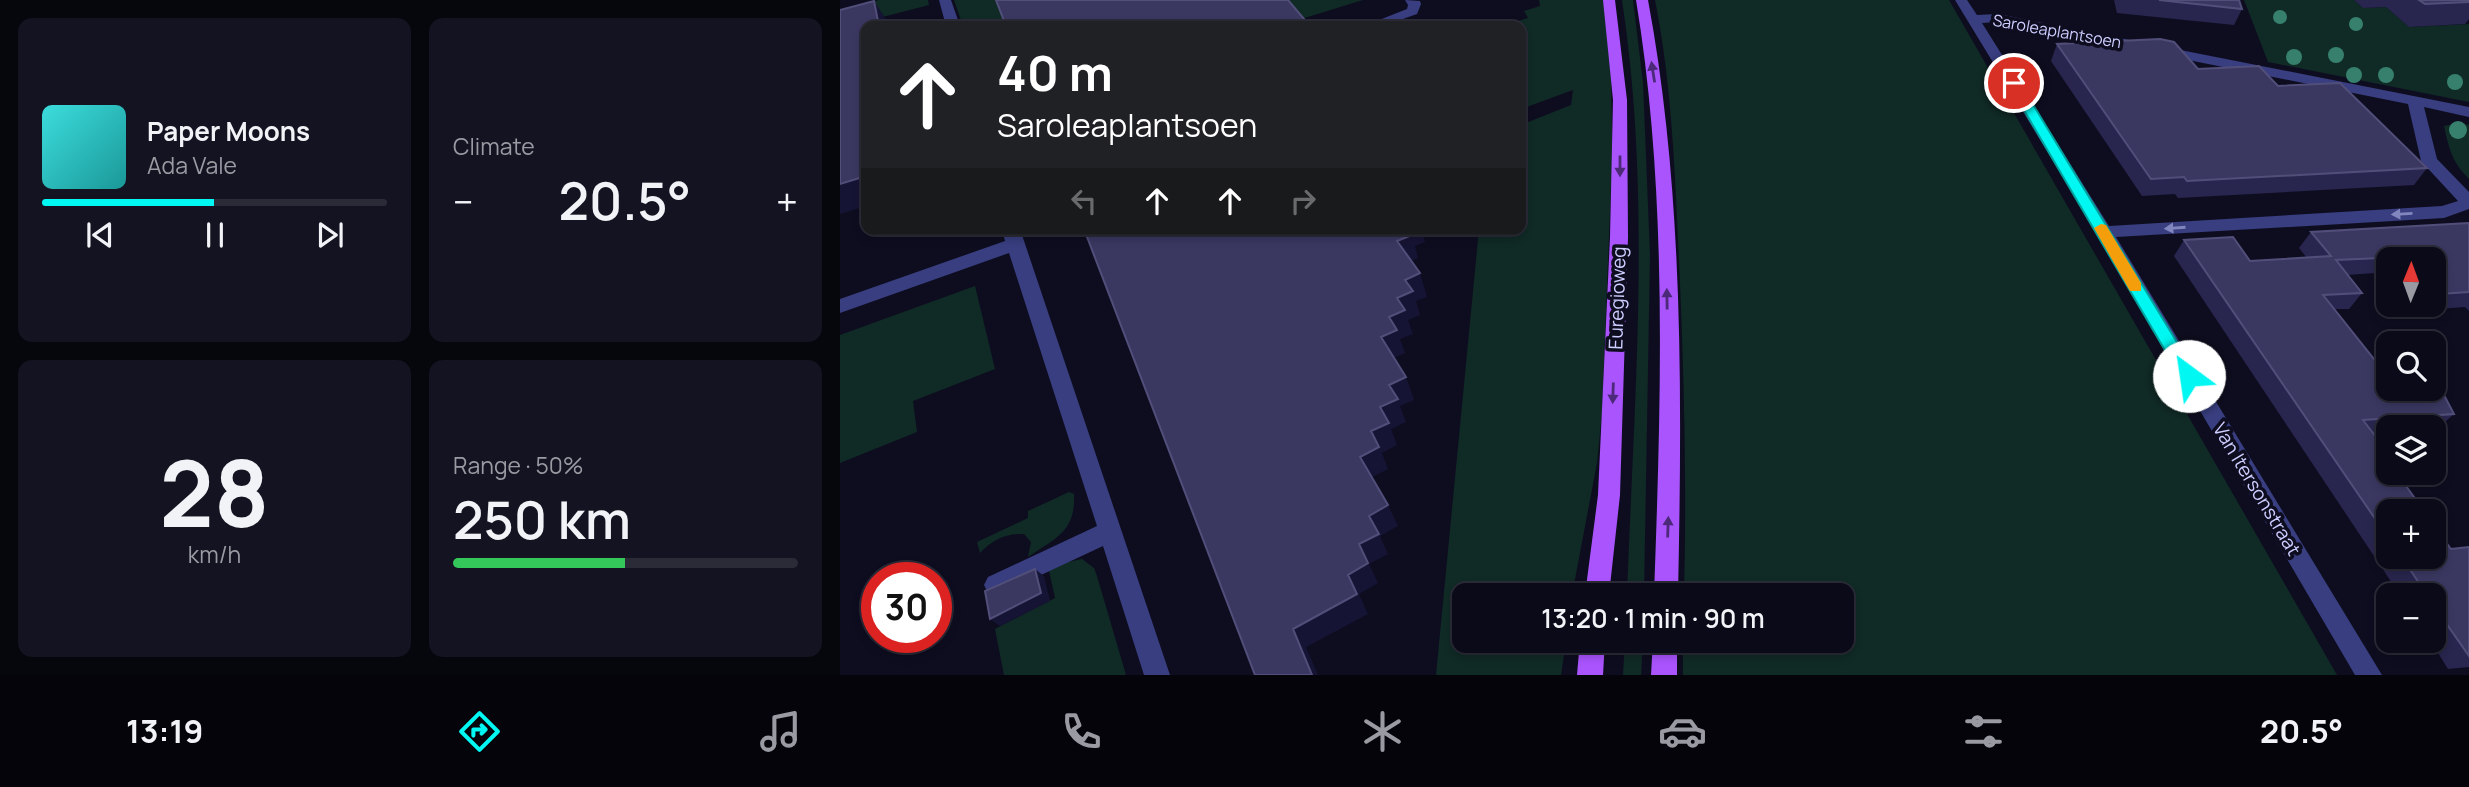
<!DOCTYPE html>
<html lang="en">
<head>
<meta charset="utf-8">
<style>
	:root { --surface:#0a0a18; --page:#131321; --text:#f1f3f6; --muted:#999aa2; --line:#2a2b37; --accent:#01f7f1 }
	body { margin:0; font-family:Manrope,sans-serif; background:var(--page); color:var(--text); height:100vh; display:flex; flex-direction:column; font-size:26px; white-space:nowrap }
	* { box-sizing:border-box; margin:0 }
	p { font-size:23px; color:var(--muted) }
	.icon { flex:none; width:38px; height:38px; fill:none; stroke:currentColor; stroke-width:2; stroke-linecap:round; stroke-linejoin:round }
	.map { position:relative; flex:1; overflow:hidden }
	.details { display:flex; flex-direction:column; gap:18px; padding:18px; background:#06060d; width:840px }
	.details>* { flex:none }
	.hud { position:absolute; left:21px; top:21px; width:665px; height:214px; border-radius:14px; box-shadow:0 4px 10px #0003,0 0 0 2px var(--line); background:#202124; color:#fff; overflow:hidden }
	.needle { width:46px; rotate:1deg }
	.fabs { position:absolute; left:1536px; top:247px; display:grid; gap:14px }
	.fabs a { display:grid; place-items:center; width:70px; height:70px; border-radius:14px; background:var(--surface); box-shadow:0 4px 10px #0003,0 0 0 2px var(--line); font-size:35px }
	.speed { position:absolute; left:21px; top:562px; display:flex; gap:14px; font-size:35px; font-weight:700; text-align:center }
	.speed>* { display:grid; place-content:center; width:91px; height:91px; border-radius:50%; background:var(--surface); box-shadow:0 4px 10px #0003,0 0 0 2px var(--line); line-height:1 }
	.speed .limit { border:10px solid #d22; background:#fff; color:#111 }
	.pin { position:absolute; display:grid; place-items:center; width:60px; height:60px; color:#fff; margin:-30px; border:4px solid #fff; border-radius:50%; box-shadow:0 2px 7px #0007 }
	.me { position:absolute; width:77px; margin:-38px; rotate:329deg; stroke-linejoin:round; filter:drop-shadow(0 0 5px #0008) }
	.turn { display:flex; align-items:center; gap:24px; height:147px; padding:0 21px; font-size:32px }
	.turn .icon { width:91px; height:91px; stroke-width:2.5 }
	.turn b { display:block; font-size:49px; line-height:60px }
	.lanes { display:flex; align-items:center; height:66px; padding:0 21px; background:#0003; justify-content:center; gap:35px; direction:ltr }
	.lanes .off { opacity:.35 }
	.big { font-size:52px; font-weight:600; line-height:1.1 }
	.details .tile { flex:1; display:flex; flex-direction:column; justify-content:center; gap:10px; min-width:0; padding:0 24px; border-radius:14px; background:var(--page) }
	.details .dial { align-items:center; gap:0 }
	.dial b { font-size:91px; line-height:1 }
	.song { display:flex; align-items:center; gap:21px }
	.cover { width:84px; height:84px; border-radius:10px; background:linear-gradient(135deg,hsl(180 70% 55%),hsl(180 70% 35%)) }
	.played { height:7px; border-radius:4px; background:linear-gradient(90deg,var(--accent) 50%,var(--line) 50%) }
	.keys { display:flex; justify-content:space-around; direction:ltr }
	.heat { display:flex; justify-content:space-between; align-items:center; font-size:38px; direction:ltr }
	.charge { height:10px; border-radius:5px; background:linear-gradient(90deg,#34c759 50%,var(--line) 0) }
	.details .tiles { flex:1; display:grid; gap:18px; grid-template-columns:repeat(2,1fr) }
	.trip { position:absolute; left:612px; top:583px; width:402px; height:70px; border-radius:14px; background:var(--surface); box-shadow:0 4px 10px #0003,0 0 0 2px var(--line); font-weight:600; line-height:70px; text-align:center }
	.dock { display:flex; height:112px; justify-content:space-around; align-items:center; background:#04040a; color:var(--muted) }
	.dock .icon { width:49px; height:49px }
	.dock .current { color:var(--accent) }
	.dock b { font-size:32px; color:var(--text) }
	main { display:flex; flex:1; min-height:0 }
	.map>svg:first-child { display:block }
</style>
</head>
<body>
<main>
<section class="details">
<div class="tiles">
<div class="tile">
<div class="song"><i class="cover"></i><div><b>Paper Moons</b><p>Ada Vale</p></div></div>
<div class="played"></div>
<div class="keys"><svg class="icon" aria-label="previous" viewBox="0 0 24 24"><path d="M18 5L8 12l10 7zM5 5v14"/></svg><svg class="icon" aria-label="pause" viewBox="0 0 24 24"><path d="M8 5v14M16 5v14"/></svg><svg class="icon" aria-label="next" viewBox="0 0 24 24"><path d="M6 5l10 7-10 7zM19 5v14"/></svg></div>
</div>
<div class="tile"><p>Climate</p>
<div class="heat"><a>−</a><b class="big">20.5°</b><a>+</a></div>
</div>
<div class="tile dial"><b>28</b><p>km/h</p></div>
<div class="tile"><p>Range · 50%</p><b class="big">250 km</b><div class="charge"></div></div>
</div>
</section>
<div class="map">
<svg width="1629" height="675" viewBox="0 0 1629 675">
	<rect width="100%" height="100%" fill="#0e0d20"/>
	<path fill="#102a26" d="M39,0H88L89,5L0,28V10Z
		M114,0H158L168,26H123Z
		M441,0H523L458,20Z
		M699,0H764L771,78L773,185H771L762,413L757,463L732,595H625V640L726,641L721,675H596L639,229H681V125L731,105L733,90L681,109V26H662L688,18L684,11L700,6Z
		M782,0H793L803,83L810,255L804,595H787C794,397 812,197 782,0Z
		M815,0H1109L1497,675H843V641L1003,640V595H844C847,483 844,371 839,260C835,173 832,85 815,0Z
		M1404,0H1514L1523,8L1546,7L1569,27L1629,24V102L1428,62Z
		M1618,123L1629,125V179C1612,162 1609,149 1604,126Z
		M135,286L155,369L73,401L77,432L0,463V335Z
		M229,492L234,494C236,531 216,538 188,557L191,542L184,534C166,533 152,540 140,553L137,542L188,518V511Z
		M242,559L254,568L257,576L286,675H164L155,629L215,598L208,566Z
		M785,641H803L801,675H783Z"/>
	<g fill="none" stroke-linecap="round" stroke-linejoin="round">
		<path fill="#383e7f" fill-rule="evenodd" d="M99,0H111L120,26H106Z
			M565,0L580,1L581,4L577,14L543,26H524L567,9L568,5Z
			M162,229H180L330,675H304L263,546L156,596L148,593L144,585L148,577L257,526L169,253L0,313V299L165,241Z"/>
		<path fill="#383e7f" fill-rule="evenodd" d="M1115,0H1127L1137,15L1158,14L1629,107V117L1584,107L1597,159L1629,192V209L1604,218L1276,237L1542,675H1515L1230,189ZM1158,22L1568,104L1581,161L1618,201L1602,206L1269,226L1142,23Z"/>
		<path fill="#aa54fe" fill-rule="evenodd" d="M763,0H775L787,100L788,237L780,495L769,595H745L758,495L770,237L773,100Z
			M796,0H808C844,192 842,400 838,595H814C821,400 828,192 796,0Z
			M740,640H765L763,675H737Z
			M813,640H837V675H811Z"/>
	</g>
	<g fill="#37806e">
		<circle cx="1440" cy="17" r="7"/>
		<circle cx="1516" cy="24" r="7"/>
		<circle cx="1496" cy="55" r="8"/>
		<circle cx="1454" cy="57" r="8"/>
		<circle cx="1514" cy="75" r="8"/>
		<circle cx="1546" cy="75" r="8"/>
		<circle cx="1615" cy="82" r="8"/>
		<circle cx="1618" cy="130" r="9"/>
	</g>
	<path fill="#28264e" d="M1274,0H1399L1402,9L1394,25L1277,13Z
		M1514,0H1629V19L1625,24L1569,27L1546,7L1523,8Z
		M1217,44L1438,86L1587,168L1574,185L1338,198L1335,194L1302,196L1211,61Z
		M1629,223V311L1625,307L1584,310L1579,304H1594V259H1549V272L1507,275L1522,293L1509,309H1495L1534,359L1614,414L1597,429H1594V427H1549V432L1533,433L1549,511V556H1594L1611,549L1629,547V667L1608,669L1590,640H1594V595H1560L1334,256L1344,240L1410,261L1467,258L1459,248L1471,232Z"/>
	<path fill="#161434" d="M34,1L49,24L50,26H39Z
		M26,176V206L0,214V184Z
		M566,229H584L582,230L585,242L575,246L578,258L564,264L557,241Z
		M580,273L587,297L576,301L580,315L568,320L573,334L560,339L565,353L549,360L541,337L565,280Z
		M566,377L574,400L560,406L566,422L551,429L557,445L542,453L548,469L530,478L520,457L531,431L549,385Z
		M548,505L558,526L540,536L548,554L529,564L538,583L519,594L528,614L466,647L478,675H472L453,629L508,575L529,516Z
		M195,569L204,576L210,601L160,626L150,619Z"/>
	<path fill="#3a3861" stroke="#514f7a" stroke-width="2" d="M156,0H448L470,26H166Z
		M1319,0H1399L1402,9Z
		M1579,0H1629V2L1585,4Z
		M34,1L39,26H26V176L0,184V10Z
		M1320,39L1334,42L1358,69L1419,66L1438,86L1500,83L1587,168L1347,181L1344,177L1311,179L1217,44Z
		M1629,223V292L1599,294L1594,290V259H1567L1564,257L1496,260L1522,293L1483,295L1534,359L1549,361V388H1594V376L1614,414L1523,420L1549,454V472H1556L1584,511H1549V539L1344,240L1393,237L1410,261L1491,256L1471,232Z
		M244,229H568L572,235L557,241L580,273L565,280L573,291L557,298L565,310L549,317L557,330L541,337L566,377L549,385L558,399L540,407L549,423L531,431L539,447L520,457L548,505L529,516L539,534L519,544L528,563L508,575L517,594L453,629L472,675H415Z
		M1594,526L1611,549L1629,547V656L1594,606V595H1587L1561,556H1594Z
		M195,569L201,593L150,619L145,591Z"/>
	<defs><path id="oneway-solid" d="M-6-.8H1V-3.2L6.5 0L1 3.2V.8H-6Z" transform="scale(1.75)"/></defs>
	<g fill="#4c2979">
		<use href="#oneway-solid" transform="translate(813 72) rotate(-99)"/>
		<use href="#oneway-solid" transform="translate(780 166) rotate(90)"/>
		<use href="#oneway-solid" transform="translate(827 299) rotate(-91)"/>
		<use href="#oneway-solid" transform="translate(773 393) rotate(92)"/>
		<use href="#oneway-solid" transform="translate(828 527) rotate(-88)"/>
	</g>
	<g fill="#8286bf">
		<use href="#oneway-solid" transform="translate(1562 214) rotate(177)"/>
		<use href="#oneway-solid" transform="translate(1335 228) rotate(176)"/>
	</g>
	<path fill="#01f7f1" stroke="#01a19d" stroke-width="2" d="M1174,79L1180,83L1355,372V381H1343L1168,83Z"/>
	<path fill="#f59e0b" d="M1261,224L1266,225L1301,283V291H1290L1254,228Z"/>
	<g text-anchor="middle" dominant-baseline="central" stroke-width="7" stroke-linejoin="round" paint-order="stroke">
		<g font-size="16" fill="#cdcdff" stroke="#0e0d20">
			<text transform="translate(1217 31) rotate(10)">Saroleaplantsoen</text>
		</g>
		<g font-size="19" fill="#cdcdff" stroke="#0e0d20">
			<text transform="translate(777 298) rotate(-88)">Euregioweg</text>
			<text transform="translate(1417 489) rotate(59)">Van Itersonstraat</text>
		</g>
	</g>
</svg>
<div class="fabs">
<a><svg class="needle" viewBox="-14 -14 28 28"><path d="M0-13l5 13h-10z" fill="#e53935"/><path d="M0 13l5-13h-10z" fill="#999aa2"/></svg></a>
<a><svg class="icon" aria-label="search" viewBox="0 0 24 24"><circle cx="10" cy="10" r="6"/><path d="M15 15l6 6"/></svg></a>
<a><svg class="icon" aria-label="layers" viewBox="0 0 24 24"><path d="M12 4l9 5-9 5-9-5zM3 14l9 5 9-5"/></svg></a>
<a>+</a>
<a>−</a>
</div>
<div class="speed"><div class="limit">30</div></div>
<div class="pin" style="left:1174px;top:83px;background:#d93025"><svg class="icon" aria-label="arrive" viewBox="0 0 24 24"><path d="M6 21V4h12l-3 4 3 4H6"/></svg></div>
<svg class="me" style="left:1349px;top:376px" viewBox="-20 -20 40 40"><circle r="19" fill="#fff"/><path d="M0-13L10 11 0 6-10 11z" fill="#01f7f1"/></svg>
<div class="trip">13:20 · 1 min · 90 m</div>
<div class="hud">
<div class="turn"><svg class="icon" aria-label="ahead" viewBox="0 0 24 24"><path d="M12 20V5M6 11l6-6 6 6"/></svg><div><b>40 m</b>Saroleaplantsoen</div></div>
<div class="lanes"><svg class="icon off" aria-label="left" viewBox="0 0 24 24"><path d="M17 20v-9H6M10 6l-5 5 5 5"/></svg><svg class="icon" aria-label="ahead" viewBox="0 0 24 24"><path d="M12 20V5M6 11l6-6 6 6"/></svg><svg class="icon" aria-label="ahead" viewBox="0 0 24 24"><path d="M12 20V5M6 11l6-6 6 6"/></svg><svg class="icon off" aria-label="right" viewBox="0 0 24 24"><path d="M7 20v-9h11M14 6l5 5-5 5"/></svg></div>
</div>
</div>
</main>
<nav class="dock">
<b>13:19</b>
<svg class="icon current" aria-label="directions" viewBox="0 0 24 24"><path d="M12 3l9 9-9 9-9-9zM9 14v-3h6M13 9l2 2-2 2"/></svg>
<svg class="icon" aria-label="music" viewBox="0 0 24 24"><path d="M9 18V5l10-2v13"/><circle cx="6" cy="18" r="3"/><circle cx="16" cy="16" r="3"/></svg>
<svg class="icon" aria-label="phone" viewBox="0 0 24 24"><path d="M5 4h4l2 5-3 2q2 4 5 5l2-3 5 2v4C11 20 4 13 5 4z"/></svg>
<svg class="icon" aria-label="climate" viewBox="0 0 24 24"><path d="M12 3v18M4 7l16 10M4 17L20 7"/></svg>
<svg class="icon" aria-label="car" viewBox="0 0 24 24"><path d="M5 17H2v-5l4-1 3-4h7l3 4 3 1v5h-3M9 17h6M6 11h13"/><circle cx="7" cy="17" r="2"/><circle cx="17" cy="17" r="2"/></svg>
<svg class="icon" aria-label="filters" viewBox="0 0 24 24"><path d="M4 7h16M4 17h16"/><circle cx="9" cy="7" r="2"/><circle cx="15" cy="17" r="2"/></svg>
<b>20.5°</b>
</nav>
</body>
</html>
